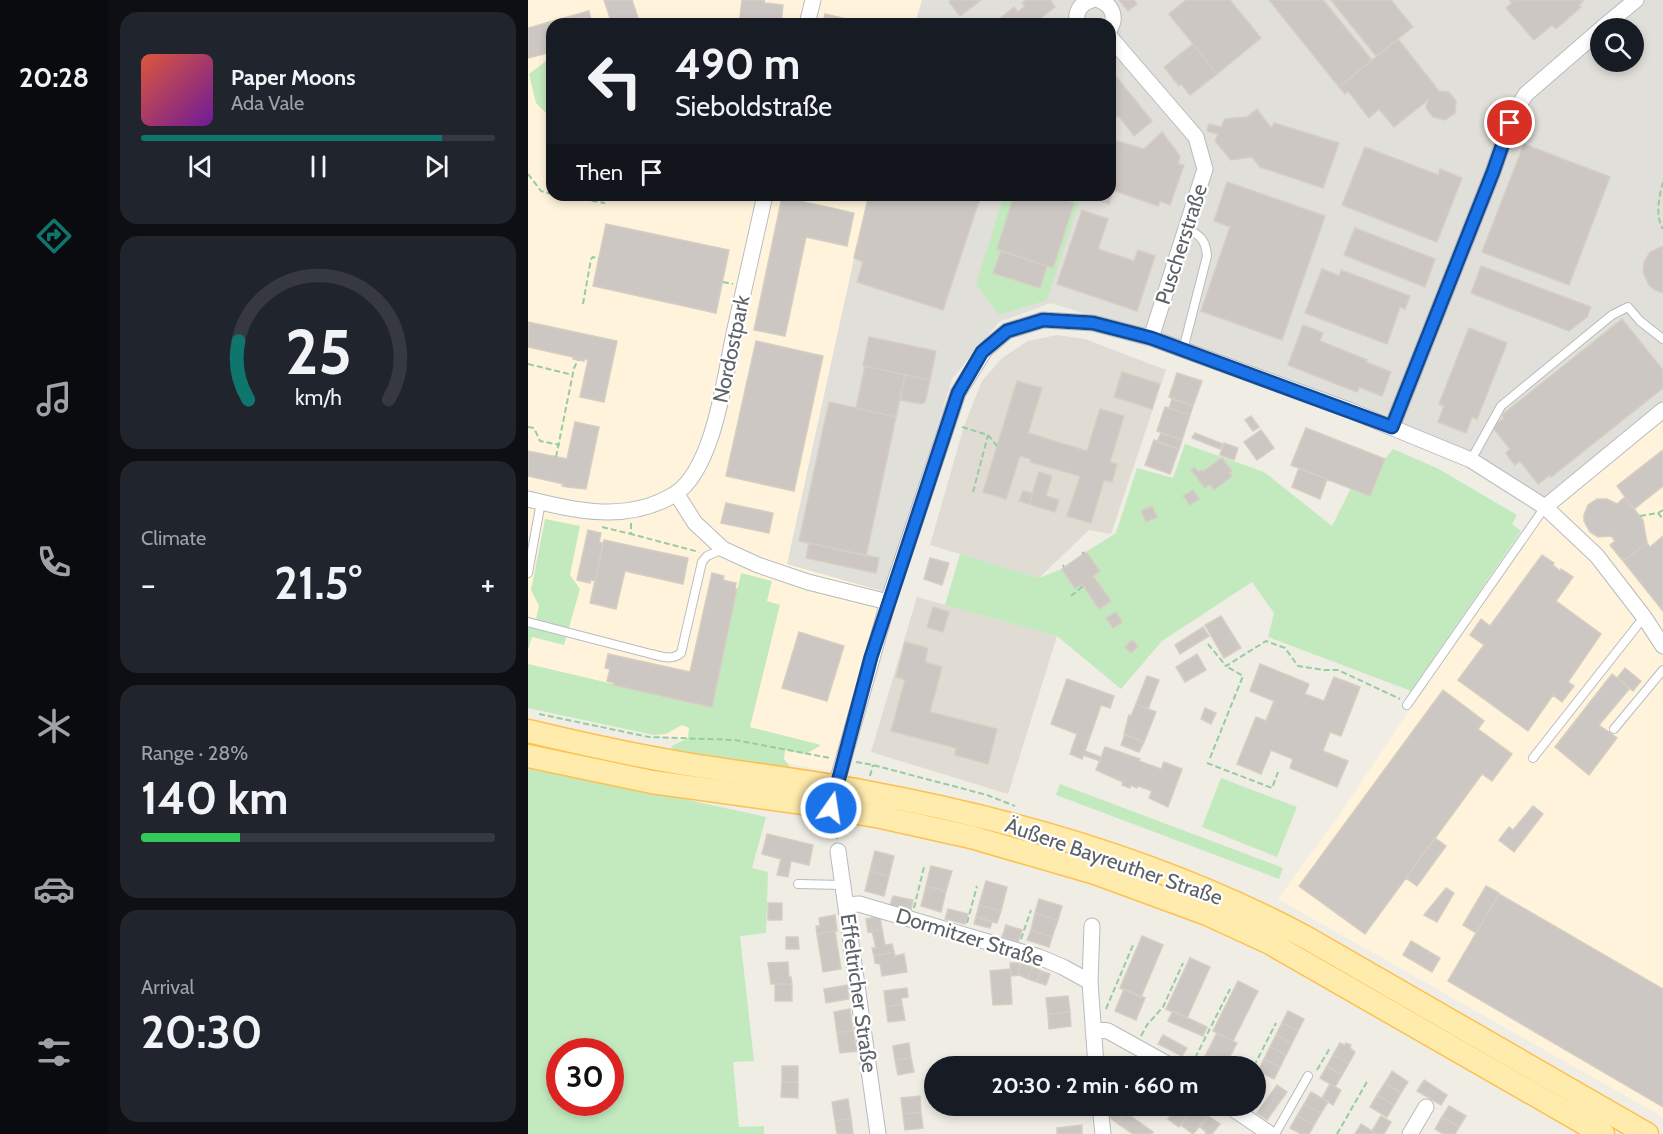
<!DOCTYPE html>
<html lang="en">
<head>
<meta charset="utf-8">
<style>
	:root { --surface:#171b24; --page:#20242c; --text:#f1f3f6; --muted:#9ea1a6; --line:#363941; --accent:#0f766e }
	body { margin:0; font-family:Cabin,sans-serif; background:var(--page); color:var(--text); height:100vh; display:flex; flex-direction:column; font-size:22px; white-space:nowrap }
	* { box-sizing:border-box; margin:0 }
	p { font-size:20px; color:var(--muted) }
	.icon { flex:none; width:33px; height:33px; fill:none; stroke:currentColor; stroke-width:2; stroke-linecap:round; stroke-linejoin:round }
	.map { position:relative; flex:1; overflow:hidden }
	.sheet { display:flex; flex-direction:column; gap:12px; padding:12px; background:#0d0f14; width:420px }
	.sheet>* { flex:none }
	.guide { position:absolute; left:18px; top:18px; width:570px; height:183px; border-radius:18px; box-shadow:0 3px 9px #0003; background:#171b24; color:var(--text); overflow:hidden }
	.tools { position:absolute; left:1062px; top:18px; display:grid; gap:12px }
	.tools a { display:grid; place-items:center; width:54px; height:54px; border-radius:50%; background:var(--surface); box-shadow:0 3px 9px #0003; font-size:30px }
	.speed { position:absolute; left:18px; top:1038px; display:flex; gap:12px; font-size:30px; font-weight:700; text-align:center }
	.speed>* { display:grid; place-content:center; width:78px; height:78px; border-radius:50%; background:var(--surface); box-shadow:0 3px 9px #0003; line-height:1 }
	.speed .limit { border:9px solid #d22; background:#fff; color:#111 }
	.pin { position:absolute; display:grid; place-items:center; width:51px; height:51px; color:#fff; margin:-26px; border:3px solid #fff; border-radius:50%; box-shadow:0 2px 6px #0007 }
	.me { position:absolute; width:66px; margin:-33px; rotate:13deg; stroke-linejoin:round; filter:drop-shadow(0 0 4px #0008) }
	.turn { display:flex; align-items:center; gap:21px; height:126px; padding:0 30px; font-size:27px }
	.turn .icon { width:78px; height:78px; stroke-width:2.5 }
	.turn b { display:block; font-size:42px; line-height:51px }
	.then { display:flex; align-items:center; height:57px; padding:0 30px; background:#0003; gap:12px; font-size:22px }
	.big { font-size:45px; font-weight:700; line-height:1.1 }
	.sheet .card { flex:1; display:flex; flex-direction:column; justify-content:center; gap:9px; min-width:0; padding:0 21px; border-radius:18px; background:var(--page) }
	.sheet .dial { align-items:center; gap:0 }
	.dial svg { height:156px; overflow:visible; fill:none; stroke:var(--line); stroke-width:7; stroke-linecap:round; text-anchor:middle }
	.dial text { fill:var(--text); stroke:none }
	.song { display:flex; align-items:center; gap:18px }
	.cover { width:72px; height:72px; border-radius:9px; background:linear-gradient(135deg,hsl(10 70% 55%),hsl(280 70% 35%)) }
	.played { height:6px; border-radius:3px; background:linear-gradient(90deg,var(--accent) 85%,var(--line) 85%) }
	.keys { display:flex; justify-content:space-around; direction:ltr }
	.heat { display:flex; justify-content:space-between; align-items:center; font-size:33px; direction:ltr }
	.charge { height:9px; border-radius:4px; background:linear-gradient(90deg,#34c759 28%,var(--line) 0) }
	.trip { position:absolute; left:396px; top:1056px; width:342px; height:60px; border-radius:30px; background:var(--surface); box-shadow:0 3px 9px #0003; font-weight:700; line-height:60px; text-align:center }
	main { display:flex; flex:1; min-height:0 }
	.dock { display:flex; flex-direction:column; width:108px; justify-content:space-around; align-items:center; background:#090b0e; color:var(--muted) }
	.dock .icon { width:42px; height:42px }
	.dock .current { color:var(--accent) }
	.dock b { font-size:27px; color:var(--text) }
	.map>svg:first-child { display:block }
</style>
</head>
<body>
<main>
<nav class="dock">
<b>20:28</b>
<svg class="icon current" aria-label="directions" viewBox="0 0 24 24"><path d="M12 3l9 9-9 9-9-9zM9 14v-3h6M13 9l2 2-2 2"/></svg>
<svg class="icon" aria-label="music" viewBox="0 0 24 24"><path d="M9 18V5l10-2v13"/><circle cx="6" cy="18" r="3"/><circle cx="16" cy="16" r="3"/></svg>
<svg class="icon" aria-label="phone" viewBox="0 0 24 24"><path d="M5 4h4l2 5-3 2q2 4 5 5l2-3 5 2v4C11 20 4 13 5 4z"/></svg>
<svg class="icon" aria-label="climate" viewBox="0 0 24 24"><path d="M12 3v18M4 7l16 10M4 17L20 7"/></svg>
<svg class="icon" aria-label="car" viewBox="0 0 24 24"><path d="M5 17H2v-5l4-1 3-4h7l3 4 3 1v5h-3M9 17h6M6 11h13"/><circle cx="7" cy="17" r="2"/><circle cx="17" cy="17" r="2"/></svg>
<svg class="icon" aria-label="filters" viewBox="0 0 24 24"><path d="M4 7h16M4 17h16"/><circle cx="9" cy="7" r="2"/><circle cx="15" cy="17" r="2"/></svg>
</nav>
<section class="sheet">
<div class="card">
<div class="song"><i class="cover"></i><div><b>Paper Moons</b><p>Ada Vale</p></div></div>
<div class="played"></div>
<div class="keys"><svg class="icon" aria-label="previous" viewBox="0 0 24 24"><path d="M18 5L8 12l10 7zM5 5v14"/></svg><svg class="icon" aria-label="pause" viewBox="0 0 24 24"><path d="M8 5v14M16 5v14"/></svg><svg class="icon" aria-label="next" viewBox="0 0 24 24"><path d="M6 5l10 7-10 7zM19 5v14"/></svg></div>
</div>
<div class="card dial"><svg viewBox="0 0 100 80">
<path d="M14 69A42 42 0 1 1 86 69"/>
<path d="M14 69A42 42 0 0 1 9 39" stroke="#0f766e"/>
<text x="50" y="56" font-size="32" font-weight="700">25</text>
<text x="50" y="72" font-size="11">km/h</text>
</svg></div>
<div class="card"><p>Climate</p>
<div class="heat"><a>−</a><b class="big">21.5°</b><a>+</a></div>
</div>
<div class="card"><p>Range · 28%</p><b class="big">140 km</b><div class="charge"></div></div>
<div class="card"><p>Arrival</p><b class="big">20:30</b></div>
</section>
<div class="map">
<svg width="1135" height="1134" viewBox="0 0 1135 1134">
	<rect width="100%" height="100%" fill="#f0ede5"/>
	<path fill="#fff4db" d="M0,0H394L387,24H24V195H340L259,564L357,592L310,774L0,706Z
		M1135,408V1117L750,899L810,817L1017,507Z"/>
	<path fill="#e1dfd9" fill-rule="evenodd" d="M394,0H1135V408L1017,507L945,458L689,355L523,303L471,322L424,379L357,592L259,564L340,195H582V24H387ZM1072,28H1106V62H1072Z"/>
	<path fill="#e0dcd4" d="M529,335L557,339L638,370L583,534L561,530L511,578L402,545L436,426L454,381L474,358L500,341Z
		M389,597L529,636L480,794L343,752Z"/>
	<path fill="#c3eabf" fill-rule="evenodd" d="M24,59V102L21,105L24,108V119L8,103L1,74L18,61Z
		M476,195H530L551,202L519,300L471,315L448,284Z
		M657,444L736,472L804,526L823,488L842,496L857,459L865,449L909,468L989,515L984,524L993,531L883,691L740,637L746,613L724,582L634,641L593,689L529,636L417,605L432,554L511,578L534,569L547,588L554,584L571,608L582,601L565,576L572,571L558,552L588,533L609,468L645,478Z
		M17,519L52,526L42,575L52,589L36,645L4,637L0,650V617L8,619L11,606L3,590Z
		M213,573L244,581L239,601L252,605L222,727L293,745L278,754L257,750L256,759L261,765V768L142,752L144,746L160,738L161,728L154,725L138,734L126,735L0,708V664L184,707Z
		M0,765L238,817L224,868L240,872L238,933L212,936L226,1061L205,1062L211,1127L236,1126V1134H0ZM32,1052H82V1102H32Z
		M693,778L769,807L749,857L674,827Z
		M532,784L755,868L751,879L528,795Z"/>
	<path fill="#ccc7c2" stroke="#d6cec2" stroke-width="1.5" d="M76,0H104L112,24H84Z
		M214,0H236L237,3L255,5L253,24H211Z
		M423,0H453L432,16L421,2Z
		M498,0H522L527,7L508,22L506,19L499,24H465L486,7L490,12L497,6L494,3Z
		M591,0H606L609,4L600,11Z
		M658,0H702L733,38L689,74L641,14Z
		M741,0H795L844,60L811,87Z
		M803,0H863L885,27L848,56Z
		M981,0H1056L1051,5L1053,7L1028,29L1024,25L1006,40L978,8L984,3Z
		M61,11L64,24H24V52L0,58V28Z
		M297,14L323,20L322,24H295Z
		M870,39L911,91L921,92L928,101L927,113L917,120L905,117L898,108L900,100L866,127L851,109L841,118L820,91L817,94L811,87Z
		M665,44L689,74L662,95L653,84L651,86L636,67Z
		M582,69L624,121L606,136L590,115L584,120L582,117Z
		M729,109L743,128L746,123L811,143L795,188L732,167L724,157L703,160L687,141L690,134L679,131L681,124L693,127L697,119L719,117Z
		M634,132L652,156L650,164L656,165L642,205L632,201L630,206L585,190L581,204L555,195H582V139L616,149Z
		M996,144L1082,177L1041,285L954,252Z
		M837,147L910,175L912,169L934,178L909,242L814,205Z
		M699,182L797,216L754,340L673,311L702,227L686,221Z
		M341,195H453L415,310L329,282L335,262L326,258Z
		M486,195H522L546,203L525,268L469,249Z
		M254,197L326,213L319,246L278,237L257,336L226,330Z
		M554,210L580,219L570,249L606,261L610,250L627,256L609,311L529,284Z
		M78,224L201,250L188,313L65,286Z
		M827,228L907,259L897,287L816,255Z
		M1135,246V293L1127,290L1121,285L1115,272L1116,262L1122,252Z
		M473,251L519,266L512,288L465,273Z
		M953,266L1063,307L1059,317L1041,331L943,293Z
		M794,269L811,276L813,270L882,296L877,309L872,307L859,344L777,313Z
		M1094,319L1135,370V388L1023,477L1022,475L1010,484L992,461L987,465L982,459L978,453L982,449L964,427L976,418L974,415Z
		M0,322L89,341L76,402L52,397L60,360L56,359V361L45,359V357L0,347Z
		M775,325L795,333L792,341L839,360L838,362L863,372L854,396L831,387L829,392L760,365Z
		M941,328L979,343L949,419L944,417L938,433L910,422L916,406L911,404Z
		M341,337L408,351L402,380L335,366Z
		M228,341L295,356L266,491L198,476Z
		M337,366L377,375L368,417L328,408Z
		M594,372L632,384L624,409L586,397Z
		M649,373L674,381L665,406L641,397Z
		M377,375L402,380L397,402L393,404L372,400Z
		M489,381L514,388L500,433L559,451L572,409L596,416L582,462L589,464L584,482L576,480L563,523L539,516L552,476L502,462L503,459L492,456L478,499L455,492Z
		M644,399L665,406L662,415L641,408Z
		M301,402L368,417L338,556L271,541Z
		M637,407L662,415L654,440L629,431Z
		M723,416L731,427L725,431L717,420Z
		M47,422L71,427L58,489L39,487L34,486L35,484L0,476V451L39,459Z
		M778,428L857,459L842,496L763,465Z
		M733,430L746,448L729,460L716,442Z
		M633,433L654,440L651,449L629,442Z
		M667,433L695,444L692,449L664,438Z
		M626,440L651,449L642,474L617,465Z
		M696,443L710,448L706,460L692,455Z
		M1135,450V486L1106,509L1089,486Z
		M694,458L704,471L701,473L704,476L686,490L682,484L677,488L663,470L667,467L670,472L673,470L674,472Z
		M771,468L799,479L792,499L764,487Z
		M511,472L524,476L518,496L531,500L527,512L501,504Z
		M665,490L671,499L662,505L655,496Z
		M495,491L504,493L501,504L491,501Z
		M1097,497L1115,520L1119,543L1095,561L1082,545L1087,541L1085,538L1083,536L1070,537L1062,532L1056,521V515L1060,505L1069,499H1079L1089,504Z
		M198,503L245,513L241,533L193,523Z
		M624,506L629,517L618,522L613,511Z
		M60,530L73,533L71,542L75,543L67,581L63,580L62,583L49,580Z
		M1135,536V611L1095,561L1119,543L1122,547Z
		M76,540L160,558L155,584L97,571L88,609L62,603Z
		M281,543L351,558L348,573L278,558Z
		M558,552L572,571L565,576L583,601L571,609L554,584L547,589L534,569Z
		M1014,555L1026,563L1025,565L1032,571L1033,569L1045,577L1028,601L1073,634L1040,682L1046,686L1034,702L1025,695L1000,731L930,680L956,645L942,635L953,619L962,626Z
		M402,558L421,563L414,585L396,579Z
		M184,573L196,576L195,580L208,583L207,589H209L184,707L85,685L86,683L79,681L82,669L77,668L80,654L162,672Z
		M405,607L421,612L415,632L399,627Z
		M588,612L594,622L585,628L578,618Z
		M693,616L713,648L696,658L677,625Z
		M675,627L681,636L652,654L647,645Z
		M271,632L316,646L299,701L254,688Z
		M604,640L610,646L603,653L597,647Z
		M377,642L400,648L397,662L414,667L402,712L469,729L460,764L427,755L428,748L363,731L377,680L368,677Z
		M669,654L678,670L657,682L648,667Z
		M732,664L781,684L777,694L796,701L806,677L832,687L813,736L802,732L795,751L820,761L809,787L762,768L765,759L743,750L733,774L709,764L728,717L738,721L746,701L722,691Z
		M1097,668L1113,681L1105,691L1089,678Z
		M1084,674L1102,688L1071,725L1089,738L1061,775L1027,747Z
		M619,676L631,680L620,709L608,704Z
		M539,679L586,696L582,708L573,705L557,751L573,757L572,761L555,755L554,759L542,754L549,734L523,724Z
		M915,690L956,721L950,729L984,754L964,781L954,774L837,934L771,886Z
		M608,704L628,712L616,742L596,734L601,715L603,716Z
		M677,708L688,713L683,724L673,719Z
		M597,734L616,742L611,752L593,745Z
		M577,747L612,759L611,761L633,769L636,762L654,769L640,807L621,798L624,791L610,786L609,788L603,785L602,788L594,785L595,782L568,770Z
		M1005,806L1015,814L986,852L971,840L981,827L985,830Z
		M239,834L285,845L281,865L263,861L260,877L249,875L253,859L234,854Z
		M907,838L918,846L889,886L878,878Z
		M347,851L366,856L361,876L342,871Z
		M403,866L424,871L418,891L398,886Z
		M342,871L361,876L356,896L337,891Z
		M458,881L479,887L473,911L451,905Z
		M398,886L418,891L413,912L393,906Z
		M958,886L971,893L948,933L935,925Z
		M918,888L926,893L909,922L896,915Z
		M971,894L1135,989V1107L920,981Z
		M365,896L385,900L383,910L362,905Z
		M511,899L534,906L530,920L507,913Z
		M240,903H254V920H240Z
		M451,905L473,911L469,923L448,917Z
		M420,909L440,914L437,924L417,919Z
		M507,913L530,920L524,937L503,930Z
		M307,915L309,931L289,934L288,926H292L291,918Z
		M352,916L354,929L340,932L338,919Z
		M448,917L464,922L462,928L446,924Z
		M478,925L494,930L490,942L474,937Z
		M354,929L357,945L364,944L366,952L346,956L344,948H348L344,931Z
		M503,930L524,937L521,947L499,940Z
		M307,931L313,969L295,972L289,934Z
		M614,936L635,945L613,997L592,988Z
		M258,937H270L271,949H258Z
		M883,941L912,958L904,972L875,955Z
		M366,952L367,956L376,954L379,972L354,976L352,964L347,963L346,956Z
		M662,958L682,967L659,1018L638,1009Z
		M260,962L261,977H263L264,984H243L240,963Z
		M482,963H491V975L483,976Z
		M491,963L504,967L500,979L491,975Z
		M504,967L513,971L509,982L500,979Z
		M482,969L484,1004L465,1005L462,971Z
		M513,971L522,974L518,985L509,982Z
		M710,981L730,991L705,1041L685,1031Z
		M247,984H264V1001H247Z
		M319,985L321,999L298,1003L296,989Z
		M379,988L380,997L373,998L374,1004L358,1007L356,991Z
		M596,989L617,998L608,1020L587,1011Z
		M540,996L542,1012L520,1014L518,998Z
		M374,1004L377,1020L360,1022L358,1007Z
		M322,1009L325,1030L309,1033L306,1012Z
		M645,1011L679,1027L675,1036L640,1021Z
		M760,1011L776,1019L770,1031L754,1023Z
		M542,1012L543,1026L521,1029L520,1014Z
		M754,1023L770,1031L764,1043L748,1035Z
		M325,1030L329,1051L312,1053L309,1033Z
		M689,1033L709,1043L697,1066L676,1058Z
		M635,1035L659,1048L654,1056L630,1044Z
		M748,1035L764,1043L758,1055L742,1047Z
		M381,1043L383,1058L367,1060L365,1046Z
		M812,1043L817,1045L818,1043L823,1045L822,1048L827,1052L821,1063L805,1055Z
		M742,1047L758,1055L752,1067L736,1059Z
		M805,1055L821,1063L814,1075L799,1066Z
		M383,1058L386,1072L370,1075L367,1060Z
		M736,1059L752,1067L746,1079L730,1071Z
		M254,1066H270V1082H254Z
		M799,1066L814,1075L807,1087L792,1078Z
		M864,1071L880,1082L873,1093L857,1083Z
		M896,1080L919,1095L913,1105L889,1091Z
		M254,1082H270V1098L253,1097Z
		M857,1083L873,1093L866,1105L849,1095Z
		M802,1084L813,1090L805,1105L794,1098Z
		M749,1085L759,1092L739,1120L729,1113Z
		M783,1092L800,1102L793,1113L776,1104Z
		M849,1095L866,1105L859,1117L842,1107Z
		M392,1096L393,1112L375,1114L373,1098Z
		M320,1099L323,1118L307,1121L304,1102Z
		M776,1104L793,1113L786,1125L769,1116Z
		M521,1106H547V1113L522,1115Z
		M587,1106H596L600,1108L589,1123L580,1116Z
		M649,1106H667L651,1127L640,1119Z
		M667,1106L680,1116L665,1134L653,1125Z
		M921,1106L938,1116L931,1127L914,1117Z
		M393,1112L395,1128L377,1130L375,1114Z
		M597,1112L625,1132L624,1134H605L589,1123Z
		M680,1116L692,1124L684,1134H677L678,1132L672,1127Z
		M769,1116L786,1125L781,1134H773L762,1128Z
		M853,1116L863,1122L856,1134H849L844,1131Z
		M914,1117L931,1127L927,1134H915L907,1129Z
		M323,1118L325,1134H309L307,1121Z
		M833,1124L844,1131L849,1134H827Z
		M554,1125V1134H529V1128Z"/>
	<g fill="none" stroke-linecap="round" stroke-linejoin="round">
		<defs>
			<path id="lane" d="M655,350L679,256C678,240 672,235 658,228
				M943,460L973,406L1084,315L1100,307L1112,321L1135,339
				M0,573L13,502
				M0,622L123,654C133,656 144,661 153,653L174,562L179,556L195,549
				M879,705L1017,507
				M1086,729L1135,670
				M1005,758L1116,617
				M270,884L315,885
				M747,1134L780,1076"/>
			<path id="street" d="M571,0C584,5 589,16 582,29
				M279,24L285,0
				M550,24C546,12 553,3 564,0
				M1074,28L1108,0
				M582,37L668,137L677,169L623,338
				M864,427L965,172L984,116L998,94L1072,30
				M148,493L167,523L195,549L230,565L280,582L360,602
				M0,499C49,511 100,523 147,494C187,468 197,373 207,329C217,284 227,240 237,195
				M1017,507L1135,410
				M306,793L360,602L430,393L457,350L479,331L515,320L565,323L623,338L821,410L943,460L1017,507L1069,556L1116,617L1135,646
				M310,851L350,1134
				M318,905L331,904L511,957L535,967L562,982
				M564,926L562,982L568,1066
				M565,1029L580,1031L643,1066
				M572,1106L575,1134
				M701,1106L742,1134
				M882,1134L898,1107"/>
			<path id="primary" d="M0,731C54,744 109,756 164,765C222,774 281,781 338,792C490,820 643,865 779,938L1119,1134
				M0,756L124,782L268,802L353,817L443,837L567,873L679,914L742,943L1075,1134"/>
		</defs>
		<use href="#lane" stroke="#b7bbc0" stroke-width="10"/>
		<use href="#street" stroke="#b7bbc0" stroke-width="17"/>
		<use href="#primary" stroke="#fec050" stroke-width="25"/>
		<path stroke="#97cca2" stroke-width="2" stroke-dasharray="6 3" stroke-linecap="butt" d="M0,174L13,191L24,194
			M1135,182C1131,196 1127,217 1135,229
			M28,195L77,203
			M195,282L205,284
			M55,304L63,259L65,257L71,259
			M0,364L45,375
			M0,427L6,428L12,441L32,445
			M434,427L460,435L469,446
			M28,457L46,368L50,360
			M445,492L460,435
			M1130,513L1135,510
			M1112,516L1130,513L1135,519
			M103,523V534L171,552
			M74,527L103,534
			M554,552L556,554
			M535,565L536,567
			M543,596L555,586
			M680,644L698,666L738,641L757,648L770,666L796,670H810L872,699
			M11,714L121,737L207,740L302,758
			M682,758L715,676L698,666
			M328,762L345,765L459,795L487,806
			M679,763L744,788L750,772
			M342,776L345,765
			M307,827L309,839
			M386,908L396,867
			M439,923L449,886
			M493,939L503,910
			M578,1009L605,945
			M613,1036L619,1025L635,1007L655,963
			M663,1066L702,989
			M726,1066L748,1023
			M789,1070L802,1048
			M809,1134L840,1080"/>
		<use href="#lane" stroke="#fff" stroke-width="8"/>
		<use href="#street" stroke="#fff" stroke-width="15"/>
		<use href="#primary" stroke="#ffebab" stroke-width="22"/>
	</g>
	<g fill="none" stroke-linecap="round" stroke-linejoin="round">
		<defs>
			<path id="route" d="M303,808L343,657L430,393L454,352L479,331L515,320L565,323L623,338L864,427L965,172L982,123"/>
		</defs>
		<use href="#route" stroke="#114b97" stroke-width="15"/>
		<use href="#route" stroke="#1a73e8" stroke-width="10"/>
	</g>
	<g text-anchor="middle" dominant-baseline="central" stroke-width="4.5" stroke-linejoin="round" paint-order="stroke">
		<g font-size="21" fill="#5c6267" stroke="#fff">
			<text transform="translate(653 244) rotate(-72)">Puscherstraße</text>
			<text transform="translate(203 349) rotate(-78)">Nordostpark</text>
			<text transform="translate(586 861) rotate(19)">Äußere Bayreuther Straße</text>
			<text transform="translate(442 937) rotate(17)">Dormitzer Straße</text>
			<text transform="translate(331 993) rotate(82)">Effeltricher Straße</text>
		</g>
	</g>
</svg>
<div class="tools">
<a><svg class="icon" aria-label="search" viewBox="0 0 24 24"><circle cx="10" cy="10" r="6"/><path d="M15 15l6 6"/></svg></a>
</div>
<div class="speed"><div class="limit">30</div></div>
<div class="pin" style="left:982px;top:123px;background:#d93025"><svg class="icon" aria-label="arrive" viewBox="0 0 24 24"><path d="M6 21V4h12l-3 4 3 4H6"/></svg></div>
<svg class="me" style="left:303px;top:808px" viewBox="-20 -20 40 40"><circle r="17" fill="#1a73e8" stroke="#fff" stroke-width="3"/><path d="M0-11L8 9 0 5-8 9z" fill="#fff"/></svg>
<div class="trip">20:30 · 2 min · 660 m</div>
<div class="guide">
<div class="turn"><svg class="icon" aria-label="left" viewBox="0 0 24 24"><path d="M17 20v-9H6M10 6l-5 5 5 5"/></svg><div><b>490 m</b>Sieboldstraße</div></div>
<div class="then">Then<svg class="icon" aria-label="arrive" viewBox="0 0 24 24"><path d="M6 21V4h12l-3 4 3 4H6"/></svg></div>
</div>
</div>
</main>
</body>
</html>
